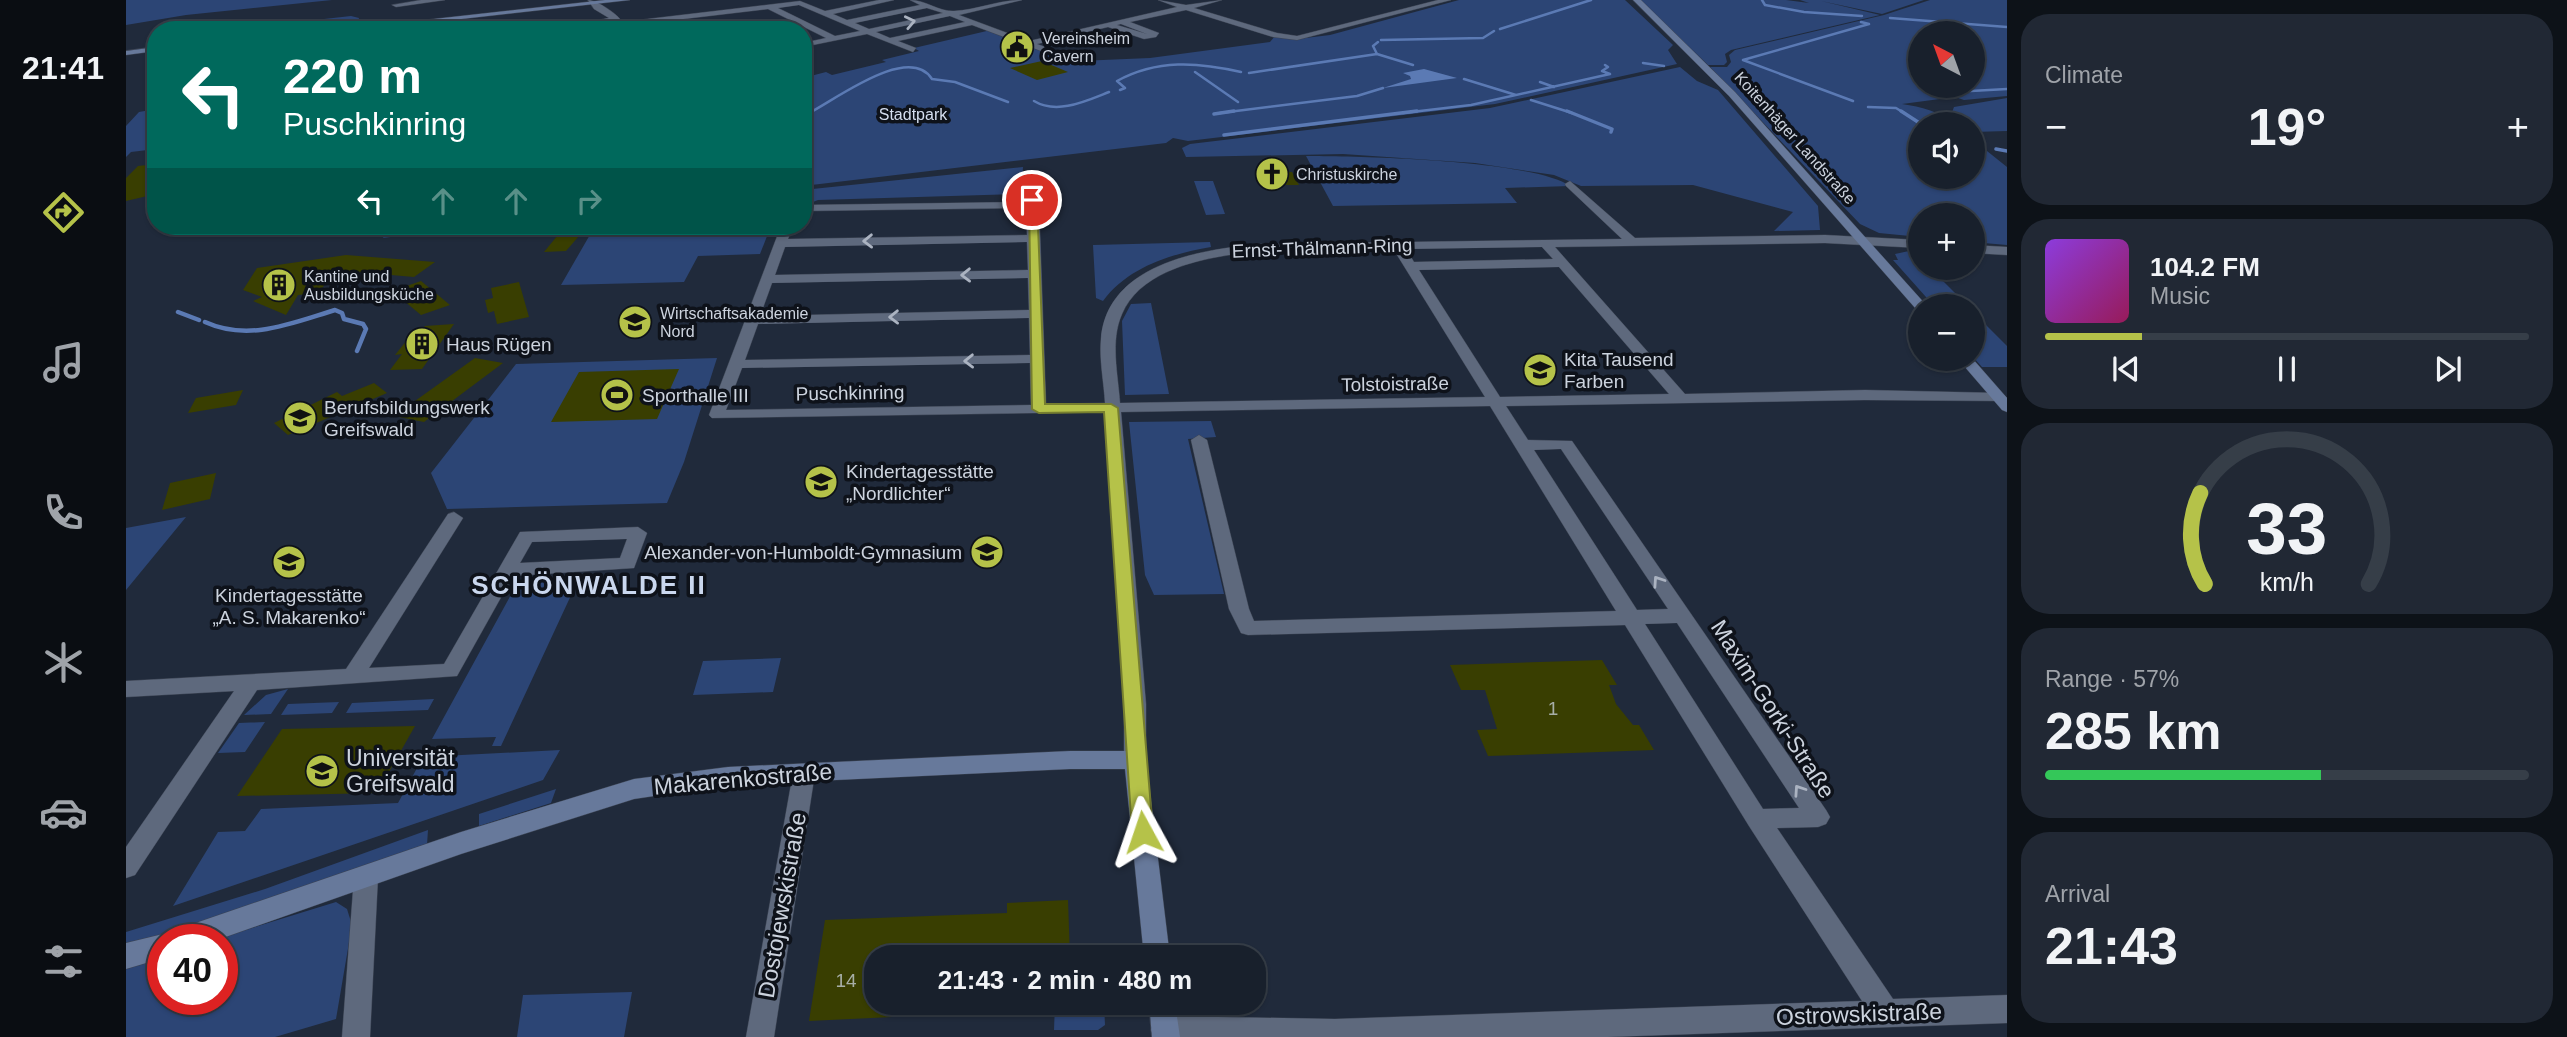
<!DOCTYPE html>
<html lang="en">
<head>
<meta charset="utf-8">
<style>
	:root { --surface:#18202c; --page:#212834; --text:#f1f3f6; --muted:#9fa3a9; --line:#363e48; --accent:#b5c249 }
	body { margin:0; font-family:Helvetica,sans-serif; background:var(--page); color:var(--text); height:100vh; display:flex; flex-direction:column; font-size:26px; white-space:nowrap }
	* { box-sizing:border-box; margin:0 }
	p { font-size:23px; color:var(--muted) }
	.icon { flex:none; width:38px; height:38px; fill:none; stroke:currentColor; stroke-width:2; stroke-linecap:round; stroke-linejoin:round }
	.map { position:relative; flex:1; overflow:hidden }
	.sheet { display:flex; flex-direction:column; gap:14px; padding:14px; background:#0d1218; width:560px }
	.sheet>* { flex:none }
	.hud { position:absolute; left:21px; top:21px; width:665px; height:214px; border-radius:28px; box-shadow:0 2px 5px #0004,0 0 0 2px var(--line); background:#00695c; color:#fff; overflow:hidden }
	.needle { width:46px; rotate:319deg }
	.buttons { position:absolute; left:1782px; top:21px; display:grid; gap:14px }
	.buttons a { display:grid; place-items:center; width:77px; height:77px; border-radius:50%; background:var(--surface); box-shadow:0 2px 5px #0004,0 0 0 2px var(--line); font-size:35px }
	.speed { position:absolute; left:21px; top:924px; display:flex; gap:14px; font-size:35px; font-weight:700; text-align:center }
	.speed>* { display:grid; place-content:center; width:91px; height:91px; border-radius:50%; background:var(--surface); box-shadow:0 2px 5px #0004,0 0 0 2px var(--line); line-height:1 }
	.speed .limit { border:10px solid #d22; background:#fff; color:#111 }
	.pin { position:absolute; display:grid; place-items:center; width:60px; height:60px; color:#fff; margin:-30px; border:4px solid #fff; border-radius:50%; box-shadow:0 2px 7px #0007 }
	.me { position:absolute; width:77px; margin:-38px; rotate:355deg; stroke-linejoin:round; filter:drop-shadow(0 0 5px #0008) }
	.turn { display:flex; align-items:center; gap:24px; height:147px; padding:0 21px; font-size:32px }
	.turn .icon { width:91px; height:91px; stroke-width:2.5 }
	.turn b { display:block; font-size:49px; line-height:60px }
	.lanes { display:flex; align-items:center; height:66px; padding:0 21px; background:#0003; justify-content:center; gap:35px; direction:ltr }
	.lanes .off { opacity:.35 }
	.big { font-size:52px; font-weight:600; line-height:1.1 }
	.sheet .tile { flex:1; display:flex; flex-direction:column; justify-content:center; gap:10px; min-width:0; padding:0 24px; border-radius:28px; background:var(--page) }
	.sheet .dial { align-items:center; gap:0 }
	.dial svg { height:182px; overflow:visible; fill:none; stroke:var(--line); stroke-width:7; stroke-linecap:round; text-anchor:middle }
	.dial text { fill:var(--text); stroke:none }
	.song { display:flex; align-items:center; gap:21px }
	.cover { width:84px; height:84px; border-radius:10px; background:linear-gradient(135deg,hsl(270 70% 55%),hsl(330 70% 35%)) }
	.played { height:7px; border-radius:4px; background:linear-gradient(90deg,var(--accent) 20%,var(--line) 20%) }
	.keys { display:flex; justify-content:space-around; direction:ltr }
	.heat { display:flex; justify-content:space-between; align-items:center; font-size:38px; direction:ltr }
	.charge { height:10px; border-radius:5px; background:linear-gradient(90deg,#34c759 57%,var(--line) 0) }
	.trip { position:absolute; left:738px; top:945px; width:402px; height:70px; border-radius:28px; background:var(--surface); box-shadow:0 2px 5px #0004,0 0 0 2px var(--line); font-weight:600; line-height:70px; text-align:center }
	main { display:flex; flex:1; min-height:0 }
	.menu { display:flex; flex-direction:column; width:126px; justify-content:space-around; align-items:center; background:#0a0d12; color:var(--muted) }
	.menu .icon { width:49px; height:49px }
	.menu .selected { color:var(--accent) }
	.menu b { font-size:32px; color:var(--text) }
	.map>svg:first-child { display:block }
</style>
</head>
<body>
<main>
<nav class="menu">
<b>21:41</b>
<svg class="icon selected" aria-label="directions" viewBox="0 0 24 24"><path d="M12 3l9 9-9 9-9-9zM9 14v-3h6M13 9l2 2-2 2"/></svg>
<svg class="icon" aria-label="music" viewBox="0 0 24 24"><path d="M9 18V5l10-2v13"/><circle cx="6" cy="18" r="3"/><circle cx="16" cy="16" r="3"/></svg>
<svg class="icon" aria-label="phone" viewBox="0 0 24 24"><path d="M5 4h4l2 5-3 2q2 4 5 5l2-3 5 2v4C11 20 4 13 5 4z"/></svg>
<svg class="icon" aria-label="climate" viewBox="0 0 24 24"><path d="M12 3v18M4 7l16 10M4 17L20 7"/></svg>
<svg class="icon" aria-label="car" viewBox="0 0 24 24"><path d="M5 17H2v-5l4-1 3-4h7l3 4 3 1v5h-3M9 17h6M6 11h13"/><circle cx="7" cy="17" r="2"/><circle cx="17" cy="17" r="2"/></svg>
<svg class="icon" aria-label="filters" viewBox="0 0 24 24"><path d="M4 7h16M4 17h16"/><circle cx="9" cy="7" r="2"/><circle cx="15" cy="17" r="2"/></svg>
</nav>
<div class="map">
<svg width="1881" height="1037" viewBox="0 0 1881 1037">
	<rect width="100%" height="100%" fill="#202a3b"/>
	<path fill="#2c4575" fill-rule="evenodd" d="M0,0H206L60,15L0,25Z
		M1333,0H1499L1547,45L1542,50L1551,64L1369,104L1062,141L1047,138L1040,143L677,186V78L700,72L706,75L760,62L756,60L793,51L788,48L865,30L882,40L888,39L953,61L1024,58L1144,42L1149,36L1171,39L1204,35Z
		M1514,0H1660L1683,3L1674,0H1798L1756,14L1695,1L1754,15L1605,50L1599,54L1601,62L1598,65H1582Z
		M1804,0H1881V96L1838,100L1829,97L1776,104C1796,107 1812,111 1829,124H1794V177H1846V139L1881,167V245L1846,242V215H1794V237L1753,233L1734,224L1584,67H1601L1605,62L1603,55L1609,50L1758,15ZM1794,33H1846V86H1794Z
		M225,16L233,18L232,22L159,30H98Z
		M1554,67L1571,81L1592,90L1692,206L1694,230L1648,231L1667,212L1567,185L1455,186L1428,175L1349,163L1217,154L1060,157L1056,148L1064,144L1364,108Z
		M1881,98V131L1847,132L1846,124H1836L1825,115L1828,107Z
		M30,109V149L5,152L0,157V126L13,112Z
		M1180,156C1232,156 1406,160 1444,186L1379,188L1391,203L1207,206Z
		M897,167L895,194L692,200L677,206V190Z
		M1068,181H1087L1099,214L1080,215Z
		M263,226H350L257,238Z
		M469,226H645L634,254L572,256L558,282L435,285Z
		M1084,242L1085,247C1045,254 1002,267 977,301L970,298L967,245Z
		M1785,250H1794V254H1790L1794,268H1804L1840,304L1808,306L1767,260H1772L1769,254L1783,251L1790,253Z
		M1025,303L1043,394L999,395L996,321L1005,304Z
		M1846,311L1881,346V367H1856L1846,356Z
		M591,358L558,462L541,503L321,509L305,473L390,364Z
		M1085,421L1090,437L1062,439L1098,594L1028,595L1019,575L1003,422Z
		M60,517L0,590V528Z
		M454,576L375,746H366L370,737L306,739L393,580Z
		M655,658L647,692L567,695L577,661Z
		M162,689L145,714L118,715L140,695Z
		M308,699L302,710L220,713L226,703Z
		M213,702L206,713L155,715L162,704Z
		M139,722L119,752L92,753L113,723Z
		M434,750L417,780L47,906L92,832L119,831L135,809L272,803L297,757Z
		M430,789L425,803L353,826V814Z
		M302,830L301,845L58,929L0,945V932L139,889Z
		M210,902L221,909L226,925L210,1019L149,1037H0V967L37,956V999H96V940H87Z
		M506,992L498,1037H391L397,995Z
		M929,1003H978L979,1025L972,1030H928Z"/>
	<path fill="#5b7ab4" d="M1298,69L1331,78L1257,88L1285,79L1284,76L1277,73Z"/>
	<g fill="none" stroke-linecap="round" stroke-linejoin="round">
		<path stroke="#5b7ab4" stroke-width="2.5" d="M1636,0L1639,5L1678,12L1736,16
			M1764,18L1881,27
			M1374,29L1465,0
			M1255,40L1357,38L1368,31
			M1251,54L1287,65
			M1517,63L1538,66
			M1069,72L1112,102
			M1123,73L1251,54L1247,46L1252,42
			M1338,79L1390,95
			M1414,82L1428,87
			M994,90L999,88L991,81C1031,59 1072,62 1115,72
			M1827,92L1881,89
			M1405,100L1446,113
			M908,101C931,115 960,101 983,92
			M1727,101L1617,60L1743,24L1735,22
			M1742,107L1770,108L1778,113
			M683,113C709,100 783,43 806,79L829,82L882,102
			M1094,113L1231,96L1257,88
			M1277,113L1345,105L1484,74L1476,71L1482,67L1479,65"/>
		<path stroke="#5b7ab4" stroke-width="3.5" d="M1441,111L1486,129L1485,132
			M1775,111L1795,124
			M1088,114L1108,111
			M677,116L686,111
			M1098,135L1291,111
			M1846,148H1853
			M1870,149L1881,151"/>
		<path stroke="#5b7ab4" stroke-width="4.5" d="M52,312L73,320
			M79,322C123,342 166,323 209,310L216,313L218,319L237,324L240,329L231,351"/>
	</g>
	<path fill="#393e01" d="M916,61L942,72L911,80L884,68Z
		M30,164V194L0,201V178L12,166Z
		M1140,164H1154L1157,172H1166L1173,185H1153Z
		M460,228L440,251L418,252L436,230Z
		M220,255L309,262L288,277L208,270L193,293L172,295L160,315L127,301L136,297L117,290L131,268Z
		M295,281L324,305L295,315L266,291Z
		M393,282L403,317L371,324L368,311L362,313L359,300L367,298L365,288Z
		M328,324L296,369L264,370L276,354L269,355L281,340H288L299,326Z
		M349,358L377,363L298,422L268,416Z
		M553,369L531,419L425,422L453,372Z
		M248,383L261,393L162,435L148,423L211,392L216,396Z
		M117,390L110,405L62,413L70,398Z
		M90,473L84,499L36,510L44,483Z
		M1476,660L1491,685H1483L1490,704L1507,725H1513L1528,750L1362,756L1351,730L1371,729L1359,690H1335L1324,665Z
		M289,726L251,793L111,796L156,729Z
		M942,900L944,957H751V1003H768L766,1017L683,1021L699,920L881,913V903Z"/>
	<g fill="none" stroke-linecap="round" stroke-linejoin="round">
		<defs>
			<path id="street" d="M295,0H319L270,7L266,5Z
				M462,0C471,0 493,15 496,22L674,1L699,11L753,0H768L707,14L721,20L794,5L784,0C800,0 813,12 828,11C851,10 872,0 896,0L833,15L903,41L1051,7L1032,0L1060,5L1096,0L1068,8L1151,33L1171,36L1312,0H1325L1171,40L1147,37L1060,10L1004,22L1033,33L1030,37L1018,39L982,27L911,44L955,60L952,65L846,25L772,41L790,48L787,52L741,34L677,47V43L700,38L642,9L498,26C490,18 438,30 420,30L483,18L468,9ZM673,5L734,31L709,36L652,8ZM801,8L817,13L743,29L729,23ZM824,16L839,22L764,38L750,32ZM995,24L1021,34L991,25Z
				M616,21L613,25L564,30L568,28Z
				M905,181L910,184L913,205L920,404L979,403C978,383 973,360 975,339C981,263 1077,249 1136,244L1496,239L1440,186L1439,184L1444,181L1509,238L1699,235L1794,240V248L1699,243L1429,247L1559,394L1739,390L1873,393L1878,395L1881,398L1878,401L1739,400L1380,406L1402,440L1446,441L1700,810L1704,817L1700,824L1692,827L1651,828L1767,999L1881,995V1023L1482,1037H1028L1025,1030L1029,1020L1039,1016L1209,1019L1736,1001L1623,826L1499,625L1122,635L1115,633L1103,609L1065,440L1073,435L1081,440L1123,609L1128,621L1490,611L1364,406L995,412L1020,704V760L1017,766L1009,769L1001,766L998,760V704L980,412L586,418L583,415L655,226H667L662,239L901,235L900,208L677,211V205L900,202V184ZM901,242L902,270L649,275L659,247ZM1416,247L1427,259L1288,262L1280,249ZM1268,250L1359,397L994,403C992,374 984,341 996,314C1029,236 1198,251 1268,250ZM1433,267L1543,394L1374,397L1293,270ZM902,278L903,310L634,316L646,283ZM903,318L904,355L619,360L632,324ZM904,363L905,405L600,410L616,368ZM1435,449L1542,609L1511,610L1408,450ZM1551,623L1673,808L1637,809L1519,624Z
				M1846,245L1881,247V255L1846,253Z
				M328,512L337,518L243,668L318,664L394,532L512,527L521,533L508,568L387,576L331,676L131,690L9,875L0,878V847L108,691L0,697V681L220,669L322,514ZM501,539L494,558L394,563L406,542Z
				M678,764L686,766L689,773L648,1037H620L667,773L670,766Z
				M240,866L249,869L252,877L244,1037H216L228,877L231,869Z"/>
			<path id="secondary" d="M479,0H504L238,30H209Z
				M1507,0H1515L1609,92L1801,306L1790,309L1603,96Z
				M30,47V51L0,55V51Z
				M1846,358L1881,398V412L1876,410L1832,359Z
				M944,751H1009L1017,754L1020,760L1044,957H1018L999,769H944L602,785L508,799L335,854L91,940H37V958L0,969V943L37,934L44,936L46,931L55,928L335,832L508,779L602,767Z
				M1023,1003H1049L1054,1037H1026Z"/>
		</defs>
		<use href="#street" stroke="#3c4453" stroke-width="1"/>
		<use href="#secondary" stroke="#3c4453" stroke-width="1"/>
		<use href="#street" fill="#5e697d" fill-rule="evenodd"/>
		<use href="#secondary" fill="#67799b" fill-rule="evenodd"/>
	</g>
	<defs><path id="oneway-chevron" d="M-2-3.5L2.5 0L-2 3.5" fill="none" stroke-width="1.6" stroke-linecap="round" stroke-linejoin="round" transform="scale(1.75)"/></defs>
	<g stroke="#abb3c1">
		<use href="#oneway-chevron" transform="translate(784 22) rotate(-12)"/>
		<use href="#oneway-chevron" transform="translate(742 241) rotate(179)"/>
		<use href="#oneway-chevron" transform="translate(840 275) rotate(179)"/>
		<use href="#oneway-chevron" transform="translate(768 317) rotate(179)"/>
		<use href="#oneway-chevron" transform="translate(843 361) rotate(179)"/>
		<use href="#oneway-chevron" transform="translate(1532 581) rotate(-124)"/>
		<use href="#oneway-chevron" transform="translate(1673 790) rotate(-124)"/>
	</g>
	<path fill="#b5c249" stroke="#767e2f" stroke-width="2" d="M903,198L911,200L919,404H985L992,408L1027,832L1024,838L1017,841L1009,838L1006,832L978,412L913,413L906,409Z"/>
	<defs>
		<symbol id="civic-disc" viewBox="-11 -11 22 22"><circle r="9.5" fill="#b5c249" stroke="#0e121a"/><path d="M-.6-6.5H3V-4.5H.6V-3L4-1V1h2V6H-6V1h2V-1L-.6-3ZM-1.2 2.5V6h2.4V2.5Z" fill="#111"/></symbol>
		<symbol id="church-disc" viewBox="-11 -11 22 22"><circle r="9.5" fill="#b5c249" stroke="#0e121a"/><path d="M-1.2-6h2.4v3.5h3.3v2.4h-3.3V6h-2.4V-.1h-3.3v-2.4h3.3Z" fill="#111"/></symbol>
		<symbol id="building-disc" viewBox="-11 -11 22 22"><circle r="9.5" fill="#b5c249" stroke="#0e121a"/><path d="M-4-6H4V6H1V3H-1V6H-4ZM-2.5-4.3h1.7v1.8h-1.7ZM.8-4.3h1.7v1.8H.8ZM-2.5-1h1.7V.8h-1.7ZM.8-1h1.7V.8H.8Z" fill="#111"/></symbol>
		<symbol id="university-disc" viewBox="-11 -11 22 22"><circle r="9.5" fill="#b5c249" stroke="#0e121a"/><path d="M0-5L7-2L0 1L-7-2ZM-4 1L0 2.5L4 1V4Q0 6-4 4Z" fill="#111"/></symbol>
		<symbol id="school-disc" viewBox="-11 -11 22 22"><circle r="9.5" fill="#b5c249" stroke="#0e121a"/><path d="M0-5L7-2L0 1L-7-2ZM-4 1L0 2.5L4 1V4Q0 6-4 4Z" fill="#111"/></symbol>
		<symbol id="stadium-disc" viewBox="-11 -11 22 22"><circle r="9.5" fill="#b5c249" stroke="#0e121a"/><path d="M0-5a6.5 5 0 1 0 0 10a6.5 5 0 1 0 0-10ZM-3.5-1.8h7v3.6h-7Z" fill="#111"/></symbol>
	</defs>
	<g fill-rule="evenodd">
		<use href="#civic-disc" x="872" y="28" width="38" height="38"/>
		<use href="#church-disc" x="1127" y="155" width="38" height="38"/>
		<use href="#building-disc" x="134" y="266" width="38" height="38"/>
		<use href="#university-disc" x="490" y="303" width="38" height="38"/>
		<use href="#building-disc" x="277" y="325" width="38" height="38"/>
		<use href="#school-disc" x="1395" y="351" width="38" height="38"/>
		<use href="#stadium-disc" x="472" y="376" width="38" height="38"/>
		<use href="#university-disc" x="155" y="399" width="38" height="38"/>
		<use href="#school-disc" x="676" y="463" width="38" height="38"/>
		<use href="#school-disc" x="842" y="533" width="38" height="38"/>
		<use href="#school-disc" x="144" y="543" width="38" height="38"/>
		<use href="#university-disc" x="177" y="752" width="38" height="38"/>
	</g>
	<g text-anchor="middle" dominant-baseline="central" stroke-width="7" stroke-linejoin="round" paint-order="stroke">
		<g font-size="16" fill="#ccd3de" stroke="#0e121a" text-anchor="start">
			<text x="916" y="38">Vereinsheim<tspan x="916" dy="18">Cavern</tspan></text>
			<text x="1170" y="174">Christuskirche</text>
			<text x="178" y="276">Kantine und<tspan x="178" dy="18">Ausbildungsküche</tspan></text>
			<text x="534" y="313">Wirtschaftsakademie<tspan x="534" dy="18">Nord</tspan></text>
		</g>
		<g font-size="16" fill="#d5deef" stroke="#0e121a">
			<text x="787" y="114">Stadtpark</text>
		</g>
		<g font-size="16" fill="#ccd3de" stroke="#0e121a">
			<text transform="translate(1669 138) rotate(48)">Koitenhäger Landstraße</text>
		</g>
		<g font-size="19" fill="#ccd3de" stroke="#0e121a">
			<text transform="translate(1196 248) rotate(-2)">Ernst-Thälmann-Ring</text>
			<text transform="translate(1269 384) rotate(-1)">Tolstoistraße</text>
			<text transform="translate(724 393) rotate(-1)">Puschkinring</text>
		</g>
		<g font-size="19" fill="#ccd3de" stroke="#0e121a" text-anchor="start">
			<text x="320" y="344">Haus Rügen</text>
			<text x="1438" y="359">Kita Tausend<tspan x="1438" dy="22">Farben</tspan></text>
			<text x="516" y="395">Sporthalle III</text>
			<text x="198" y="407">Berufsbildungswerk<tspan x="198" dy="22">Greifswald</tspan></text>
			<text x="720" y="471">Kindertagesstätte<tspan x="720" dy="22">„Nordlichter“</tspan></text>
			<text x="836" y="552" text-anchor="end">Alexander-von-Humboldt-Gymnasium</text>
			<text x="163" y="595" text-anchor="middle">Kindertagesstätte<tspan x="163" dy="22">„A. S. Makarenko“</tspan></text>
		</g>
		<g font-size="19" fill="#a7aea7">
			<text x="1427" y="708">1</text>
			<text x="720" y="980">14</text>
		</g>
		<g font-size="23" fill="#ccd3de" stroke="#0e121a">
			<text transform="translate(1647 709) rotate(57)">Maxim-Gorki-Straße</text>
			<text transform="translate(617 779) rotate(-5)">Makarenkostraße</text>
			<text transform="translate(656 905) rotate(-80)">Dostojewskistraße</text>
			<text transform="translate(1733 1014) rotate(-2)">Ostrowskistraße</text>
		</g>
		<g font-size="23" fill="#ccd3de" stroke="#0e121a" text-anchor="start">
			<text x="220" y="758">Universität<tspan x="220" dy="26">Greifswald</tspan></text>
		</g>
		<g font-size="26" font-weight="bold" letter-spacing="2" fill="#cad7ee" stroke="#0e121a">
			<text x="463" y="585">SCHÖNWALDE II</text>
		</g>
	</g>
</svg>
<div class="buttons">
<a><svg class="needle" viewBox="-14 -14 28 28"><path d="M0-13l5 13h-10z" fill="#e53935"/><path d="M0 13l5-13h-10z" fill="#9fa3a9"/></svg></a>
<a><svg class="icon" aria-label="sound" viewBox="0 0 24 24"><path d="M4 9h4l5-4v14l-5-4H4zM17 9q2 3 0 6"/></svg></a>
<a>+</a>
<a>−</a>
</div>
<div class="speed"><div class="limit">40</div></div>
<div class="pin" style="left:906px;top:200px;background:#d93025"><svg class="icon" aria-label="arrive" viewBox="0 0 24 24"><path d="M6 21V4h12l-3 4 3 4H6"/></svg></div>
<svg class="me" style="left:1017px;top:832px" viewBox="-20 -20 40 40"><path d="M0-17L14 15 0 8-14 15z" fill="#b5c249" stroke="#fff" stroke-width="4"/></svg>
<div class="trip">21:43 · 2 min · 480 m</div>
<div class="hud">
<div class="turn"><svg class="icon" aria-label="left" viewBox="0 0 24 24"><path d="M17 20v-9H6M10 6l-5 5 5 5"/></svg><div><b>220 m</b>Puschkinring</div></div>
<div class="lanes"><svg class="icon" aria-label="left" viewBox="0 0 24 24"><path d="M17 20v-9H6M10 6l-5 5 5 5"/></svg><svg class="icon off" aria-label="ahead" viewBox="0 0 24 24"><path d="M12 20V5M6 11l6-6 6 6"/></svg><svg class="icon off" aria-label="ahead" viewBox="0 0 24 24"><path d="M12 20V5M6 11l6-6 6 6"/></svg><svg class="icon off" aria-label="right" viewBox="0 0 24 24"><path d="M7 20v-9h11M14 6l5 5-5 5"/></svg></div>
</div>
</div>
<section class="sheet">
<div class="tile"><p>Climate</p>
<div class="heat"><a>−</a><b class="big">19°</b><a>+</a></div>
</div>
<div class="tile">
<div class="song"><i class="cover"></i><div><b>104.2 FM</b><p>Music</p></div></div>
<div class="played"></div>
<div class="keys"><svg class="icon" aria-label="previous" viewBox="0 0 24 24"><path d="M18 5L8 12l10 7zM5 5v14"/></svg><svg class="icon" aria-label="pause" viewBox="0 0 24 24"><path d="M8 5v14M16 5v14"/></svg><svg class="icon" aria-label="next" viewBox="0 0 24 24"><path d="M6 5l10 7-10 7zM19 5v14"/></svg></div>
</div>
<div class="tile dial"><svg viewBox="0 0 100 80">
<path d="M14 69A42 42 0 1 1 86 69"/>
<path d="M14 69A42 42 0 0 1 12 29" stroke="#b5c249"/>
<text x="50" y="56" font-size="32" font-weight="700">33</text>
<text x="50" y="72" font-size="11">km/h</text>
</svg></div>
<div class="tile"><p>Range · 57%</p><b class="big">285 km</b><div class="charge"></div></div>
<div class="tile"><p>Arrival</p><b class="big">21:43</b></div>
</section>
</main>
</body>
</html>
